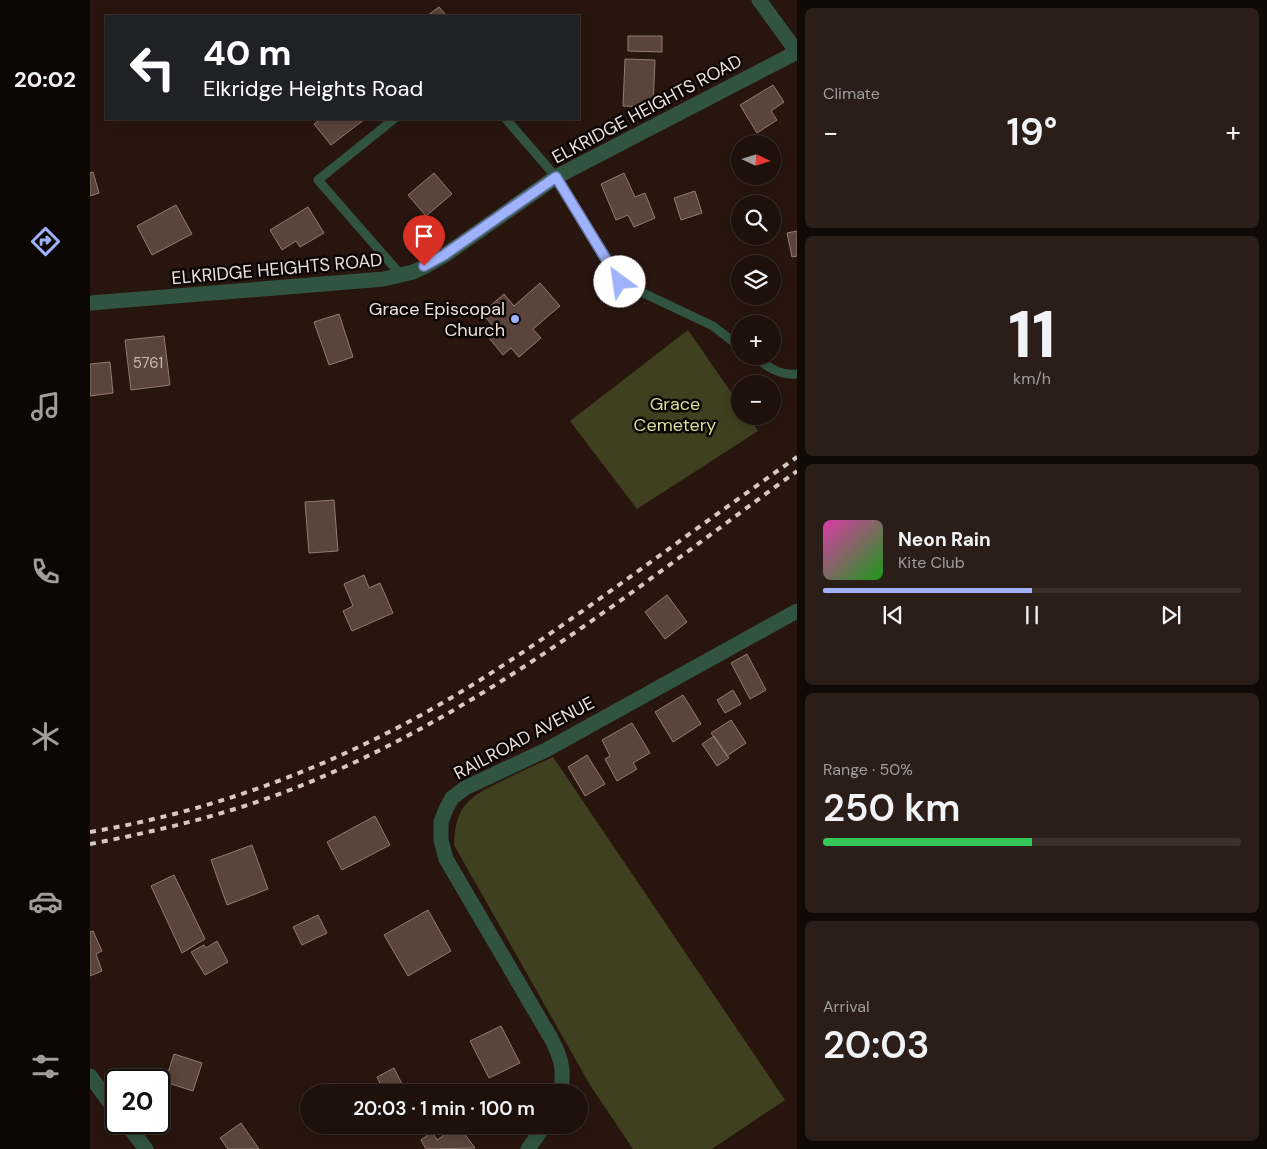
<!DOCTYPE html>
<html lang="en">
<head>
<meta charset="utf-8">
<style>
	:root { --surface:#1e100a; --page:#2b1e18; --text:#f1f3f6; --muted:#a19d9c; --line:#3c302b; --accent:#9fb3fd }
	body { margin:0; font-family:"DM Sans",sans-serif; background:var(--page); color:var(--text); height:100vh; display:flex; flex-direction:column; font-size:19px; white-space:nowrap }
	* { box-sizing:border-box; margin:0 }
	p { font-size:16px; color:var(--muted) }
	.icon { flex:none; width:28px; height:28px; fill:none; stroke:currentColor; stroke-width:2; stroke-linecap:round; stroke-linejoin:round }
	.map { position:relative; flex:1; overflow:hidden }
	.side { display:flex; flex-direction:column; gap:8px; padding:8px; background:#100906; width:470px }
	.side>* { flex:none }
	.banner { position:absolute; left:15px; top:15px; width:475px; height:105px; border-radius:0px; box-shadow:0 2px 12px #0003,0 0 0 1px var(--line); background:#202124; color:#fff; overflow:hidden }
	.needle { width:32px; rotate:94deg }
	.tools { position:absolute; left:641px; top:135px; display:grid; gap:10px }
	.tools a { display:grid; place-items:center; width:50px; height:50px; border-radius:50%; background:var(--surface); box-shadow:0 2px 12px #0003,0 0 0 1px var(--line); font-size:25px }
	.speed { position:absolute; left:15px; top:1069px; display:flex; gap:10px; font-size:25px; font-weight:700; text-align:center }
	.speed>* { display:grid; place-content:center; width:65px; height:65px; border-radius:50%; background:var(--surface); box-shadow:0 2px 12px #0003,0 0 0 1px var(--line); line-height:1 }
	.speed .limit { border:2px solid #111; border-radius:8px; background:#fff; color:#111 }
	.pin { position:absolute; display:grid; place-items:center; width:42px; height:42px; color:#fff; margin:-51px -21px; border-radius:50% 50% 50% 0; rotate:-45deg; box-shadow:0 0 5px #0007 }
	.pin .icon { rotate:45deg }
	.me { position:absolute; width:55px; margin:-28px; rotate:329deg; stroke-linejoin:round; filter:drop-shadow(0 0 4px #0008) }
	.turn { display:flex; align-items:center; gap:18px; height:105px; padding:0 15px; font-size:22px }
	.turn .icon { width:65px; height:65px; stroke-width:2.5 }
	.turn b { display:block; font-size:35px; line-height:42px }
	.big { font-size:38px; font-weight:600; line-height:1.1 }
	.side .card { flex:1; display:flex; flex-direction:column; justify-content:center; gap:8px; min-width:0; padding:0 18px; border-radius:8px; background:var(--page) }
	.side .dial { align-items:center; gap:0 }
	.dial b { font-size:65px; line-height:1 }
	.song { display:flex; align-items:center; gap:15px }
	.cover { width:60px; height:60px; border-radius:8px; background:linear-gradient(135deg,hsl(320 70% 55%),hsl(120 70% 35%)) }
	.played { height:5px; border-radius:2px; background:linear-gradient(90deg,var(--accent) 50%,var(--line) 50%) }
	.keys { display:flex; justify-content:space-around; direction:ltr }
	.heat { display:flex; justify-content:space-between; align-items:center; font-size:28px; direction:ltr }
	.charge { height:8px; border-radius:4px; background:linear-gradient(90deg,#34c759 50%,var(--line) 0) }
	.trip { position:absolute; left:210px; top:1084px; width:288px; height:50px; border-radius:25px; background:var(--surface); box-shadow:0 2px 12px #0003,0 0 0 1px var(--line); font-weight:600; line-height:50px; text-align:center }
	main { display:flex; flex:1; min-height:0 }
	.dock { display:flex; flex-direction:column; width:90px; justify-content:space-around; align-items:center; background:#0c0604; color:var(--muted) }
	.dock .icon { width:35px; height:35px }
	.dock .current { color:var(--accent) }
	.dock b { font-size:22px; color:var(--text) }
	.map>svg:first-child { display:block }
</style>
</head>
<body>
<main>
<nav class="dock">
<b>20:02</b>
<svg class="icon current" aria-label="directions" viewBox="0 0 24 24"><path d="M12 3l9 9-9 9-9-9zM9 14v-3h6M13 9l2 2-2 2"/></svg>
<svg class="icon" aria-label="music" viewBox="0 0 24 24"><path d="M9 18V5l10-2v13"/><circle cx="6" cy="18" r="3"/><circle cx="16" cy="16" r="3"/></svg>
<svg class="icon" aria-label="phone" viewBox="0 0 24 24"><path d="M5 4h4l2 5-3 2q2 4 5 5l2-3 5 2v4C11 20 4 13 5 4z"/></svg>
<svg class="icon" aria-label="climate" viewBox="0 0 24 24"><path d="M12 3v18M4 7l16 10M4 17L20 7"/></svg>
<svg class="icon" aria-label="car" viewBox="0 0 24 24"><path d="M5 17H2v-5l4-1 3-4h7l3 4 3 1v5h-3M9 17h6M6 11h13"/><circle cx="7" cy="17" r="2"/><circle cx="17" cy="17" r="2"/></svg>
<svg class="icon" aria-label="filters" viewBox="0 0 24 24"><path d="M4 7h16M4 17h16"/><circle cx="9" cy="7" r="2"/><circle cx="15" cy="17" r="2"/></svg>
</nav>
<div class="map">
<svg width="707" height="1149" viewBox="0 0 707 1149">
	<rect width="100%" height="100%" fill="#28160e"/>
	<path fill="#3f401f" d="M598,330L650,405V416H658L668,431L547,509L480,421Z
		M463,757L695,1100L622,1149H543L500,1085L364,845C365,805 380,796 414,780C430,772 447,764 463,757Z"/>
	<path fill="#5a443b" stroke="#937b71" d="M349,7L357,16H337Z
		M538,36H572V52L538,51Z
		M535,59L565,60L563,107L533,106Z
		M683,85L694,102L681,111L687,120L667,133L650,105Z
		M231,119H275L241,145L224,124Z
		M3,172L9,193L0,196V173Z
		M344,173L362,194L336,216L318,195Z
		M534,173L545,197L555,193L565,218L544,227L538,215L526,220L511,184Z
		M605,191L612,213L591,220L584,198Z
		M86,205L102,234L62,255L47,226Z
		M218,207L234,233L210,247L206,241L192,250L180,230Z
		M707,231V256L702,257L697,233Z
		M450,283L470,306L443,329L451,338L429,357L421,348L413,355L394,332L402,325L392,313L414,294L424,306Z
		M249,314L263,357L239,365L224,322Z
		M74,336L80,385L41,390L35,340Z
		M20,362L23,393L0,396V364Z
		M244,500L248,551L219,553L215,502Z
		M274,575L279,588L290,583L303,613L262,631L253,611L263,606L254,584Z
		M577,595L597,622L575,639L555,612Z
		M657,654L676,690L660,699L641,663Z
		M643,690L651,704L635,713L627,700Z
		M593,695L611,724L583,742L565,712Z
		M641,720L656,743L637,756L621,733Z
		M542,723L560,753L543,763L547,769L527,781L515,759L520,756L512,740Z
		M624,736L639,758L627,766L612,744Z
		M497,755L515,784L495,796L478,767Z
		M285,816L300,845L252,870L237,842Z
		M162,845L178,889L137,905L121,860Z
		M84,875L115,939L92,953L61,886Z
		M338,910L361,951L318,976L294,935Z
		M228,915L237,933L212,945L203,927Z
		M3,931L12,951L6,954L12,971L0,976V932Z
		M127,941L138,962L115,975L101,952L114,945L116,948Z
		M411,1026L430,1063L399,1078L380,1041Z
		M84,1054L112,1063L103,1091L75,1082Z
		M304,1068L316,1092H283L292,1088L287,1077Z
		M151,1123L169,1149H138L130,1138Z
		M368,1125L385,1148L336,1149L331,1140L342,1132L347,1140Z"/>
	<g fill="none" stroke-linecap="round" stroke-linejoin="round">
		<path stroke="#315440" stroke-width="9" d="M304,119L228,180L311,275
			M416,119L466,177L530,282L623,326L650,347
			M663,356C676,366 690,376 707,374"/>
		<path stroke="#315440" stroke-width="15" d="M669,0L707,52
			M0,303L294,279L323,272L334,267L355,255L466,177L707,52
			M0,1076L26,1111
			M471,1092C474,1070 472,1060 462,1040L356,859L351,840V822L356,809L362,798L375,788L456,750L707,611
			M35,1122L56,1149
			M438,1149L455,1125"/>
		<path stroke="#d6c9c3" stroke-width="4" stroke-dasharray="6 6" stroke-linecap="butt" d="M0,832C106,814 208,779 303,730C383,689 456,637 529,585C588,542 648,499 707,457
			M0,844C68,831 135,815 200,790C388,717 546,588 707,471"/>
	</g>
	<g fill="none" stroke-linecap="round" stroke-linejoin="round">
		<defs>
			<path id="route" d="M334,266L354,255L466,177L530,282"/>
		</defs>
		<use href="#route" stroke="#6774a4" stroke-width="12"/>
		<use href="#route" stroke="#9fb3fd" stroke-width="9"/>
	</g>
	<circle fill="#9fb3fd" stroke="#0b0503" stroke-width="2" cx="425" cy="319" r="5"/>
	<g text-anchor="middle" dominant-baseline="central" stroke-width="5" stroke-linejoin="round" paint-order="stroke">
		<g font-size="15" fill="#c8b9b2">
			<text x="58" y="363">5761</text>
		</g>
		<g font-size="18" fill="#ede0da" stroke="#0b0503">
			<text transform="translate(557 109) rotate(-28)">ELKRIDGE HEIGHTS ROAD</text>
			<text transform="translate(187 269) rotate(-5)">ELKRIDGE HEIGHTS ROAD</text>
			<text transform="translate(434 738) rotate(-28)">RAILROAD AVENUE</text>
		</g>
		<g font-size="18" fill="#ede0da" stroke="#0b0503" text-anchor="end">
			<text x="415" y="309">Grace Episcopal<tspan x="415" dy="21">Church</tspan></text>
		</g>
		<g font-size="18" fill="#d7dc9b" stroke="#0b0503">
			<text x="585" y="404">Grace<tspan x="585" dy="21">Cemetery</tspan></text>
		</g>
	</g>
</svg>
<div class="tools">
<a><svg class="needle" viewBox="-14 -14 28 28"><path d="M0-13l5 13h-10z" fill="#e53935"/><path d="M0 13l5-13h-10z" fill="#a19d9c"/></svg></a>
<a><svg class="icon" aria-label="search" viewBox="0 0 24 24"><circle cx="10" cy="10" r="6"/><path d="M15 15l6 6"/></svg></a>
<a><svg class="icon" aria-label="layers" viewBox="0 0 24 24"><path d="M12 4l9 5-9 5-9-5zM3 14l9 5 9-5"/></svg></a>
<a>+</a>
<a>−</a>
</div>
<div class="speed"><div class="limit">20</div></div>
<div class="pin" style="left:334px;top:266px;background:#d93025"><svg class="icon" aria-label="arrive" viewBox="0 0 24 24"><path d="M6 21V4h12l-3 4 3 4H6"/></svg></div>
<svg class="me" style="left:530px;top:282px" viewBox="-20 -20 40 40"><circle r="19" fill="#fff"/><path d="M0-13L10 11 0 6-10 11z" fill="#9fb3fd"/></svg>
<div class="trip">20:03 · 1 min · 100 m</div>
<div class="banner">
<div class="turn"><svg class="icon" aria-label="left" viewBox="0 0 24 24"><path d="M17 20v-9H6M10 6l-5 5 5 5"/></svg><div><b>40 m</b>Elkridge Heights Road</div></div>
</div>
</div>
<section class="side">
<div class="card"><p>Climate</p>
<div class="heat"><a>−</a><b class="big">19°</b><a>+</a></div>
</div>
<div class="card dial"><b>11</b><p>km/h</p></div>
<div class="card">
<div class="song"><i class="cover"></i><div><b>Neon Rain</b><p>Kite Club</p></div></div>
<div class="played"></div>
<div class="keys"><svg class="icon" aria-label="previous" viewBox="0 0 24 24"><path d="M18 5L8 12l10 7zM5 5v14"/></svg><svg class="icon" aria-label="pause" viewBox="0 0 24 24"><path d="M8 5v14M16 5v14"/></svg><svg class="icon" aria-label="next" viewBox="0 0 24 24"><path d="M6 5l10 7-10 7zM19 5v14"/></svg></div>
</div>
<div class="card"><p>Range · 50%</p><b class="big">250 km</b><div class="charge"></div></div>
<div class="card"><p>Arrival</p><b class="big">20:03</b></div>
</section>
</main>
</body>
</html>
